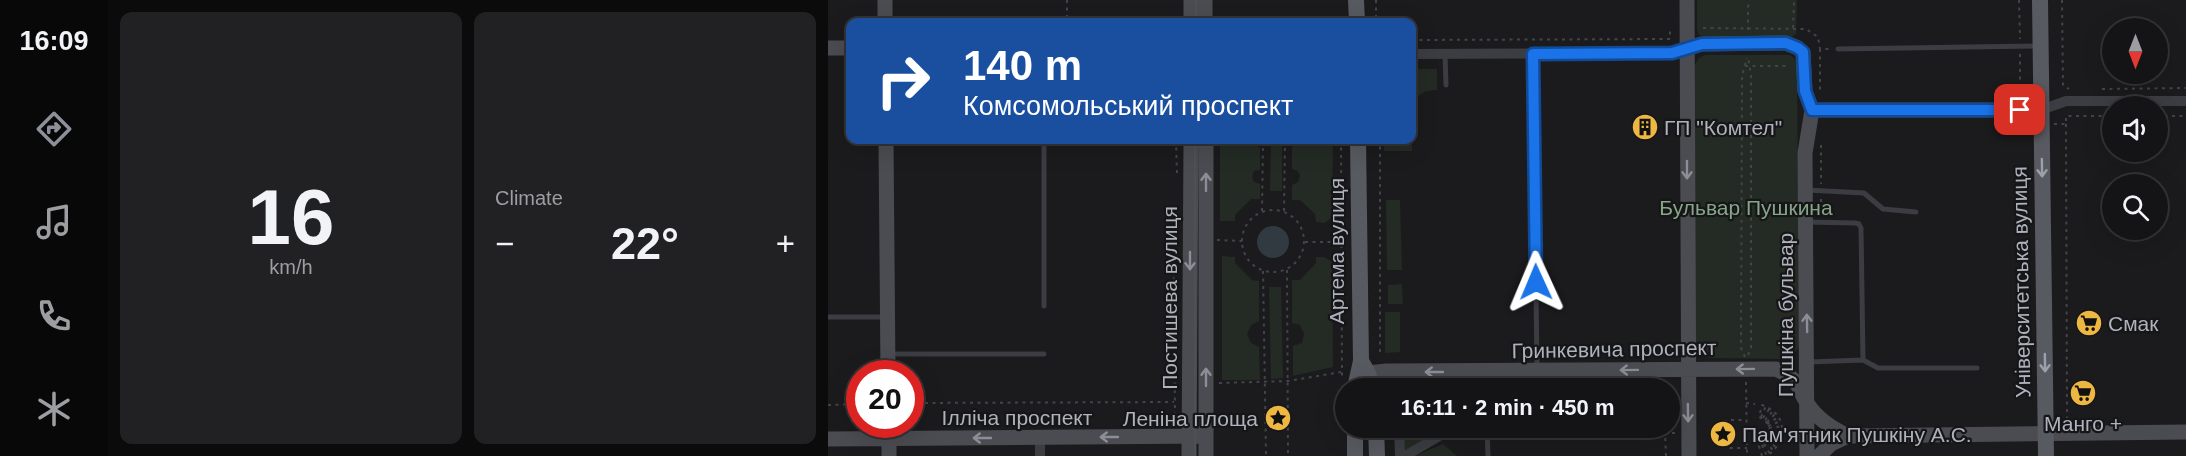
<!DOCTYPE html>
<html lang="en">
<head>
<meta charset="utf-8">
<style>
	:root { --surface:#141416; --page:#212123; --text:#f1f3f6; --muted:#9d9ea1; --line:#333335; --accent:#8c9099 }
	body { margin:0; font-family:Arial,sans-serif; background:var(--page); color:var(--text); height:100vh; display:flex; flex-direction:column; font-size:22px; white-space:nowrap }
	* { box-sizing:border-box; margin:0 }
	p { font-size:20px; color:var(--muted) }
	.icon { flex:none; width:33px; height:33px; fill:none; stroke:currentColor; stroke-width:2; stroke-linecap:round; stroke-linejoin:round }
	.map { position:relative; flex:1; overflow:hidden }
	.panel { display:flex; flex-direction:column; gap:12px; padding:12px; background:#0b0b0c; width:720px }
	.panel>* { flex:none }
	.banner { position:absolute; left:18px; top:18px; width:570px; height:126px; border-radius:12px; box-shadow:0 6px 24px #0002,0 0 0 2px var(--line); background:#1a4fa0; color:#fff; overflow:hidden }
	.needle { width:39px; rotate:180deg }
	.tools { position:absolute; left:1274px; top:18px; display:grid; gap:12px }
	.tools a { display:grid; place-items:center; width:66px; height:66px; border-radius:50%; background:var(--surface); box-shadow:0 6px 24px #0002,0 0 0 2px var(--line); font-size:30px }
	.speed { position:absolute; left:18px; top:360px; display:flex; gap:12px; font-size:30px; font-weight:700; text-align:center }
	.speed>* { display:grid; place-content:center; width:78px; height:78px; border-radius:50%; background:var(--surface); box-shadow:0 6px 24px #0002,0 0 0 2px var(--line); line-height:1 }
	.speed .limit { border:9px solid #d22; background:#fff; color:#111 }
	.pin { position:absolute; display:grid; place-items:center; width:51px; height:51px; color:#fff; margin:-26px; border-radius:12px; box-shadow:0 3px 9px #0006 }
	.me { position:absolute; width:66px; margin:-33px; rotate:359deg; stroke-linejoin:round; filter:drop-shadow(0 0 4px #0008) }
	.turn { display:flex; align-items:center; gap:21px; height:126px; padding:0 18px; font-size:27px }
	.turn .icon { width:78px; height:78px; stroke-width:2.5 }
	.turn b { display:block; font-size:42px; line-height:51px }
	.big { font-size:45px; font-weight:700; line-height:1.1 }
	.panel .card { flex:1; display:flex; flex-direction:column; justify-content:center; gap:9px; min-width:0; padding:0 21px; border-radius:12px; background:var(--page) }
	.panel .dial { align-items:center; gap:0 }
	.dial b { font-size:78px; line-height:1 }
	.heat { display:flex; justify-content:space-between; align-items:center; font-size:33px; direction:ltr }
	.panel .tiles { flex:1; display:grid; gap:12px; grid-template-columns:repeat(2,1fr) }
	.trip { position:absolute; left:507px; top:378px; width:345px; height:60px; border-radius:30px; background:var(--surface); box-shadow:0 6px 24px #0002,0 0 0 2px var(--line); font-weight:700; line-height:60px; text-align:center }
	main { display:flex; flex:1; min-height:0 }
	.tab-bar { display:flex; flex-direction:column; width:108px; justify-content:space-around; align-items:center; background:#080809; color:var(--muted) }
	.tab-bar .icon { width:42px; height:42px }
	.tab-bar .current { color:var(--accent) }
	.tab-bar b { font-size:27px; color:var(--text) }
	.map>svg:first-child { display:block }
</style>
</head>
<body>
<main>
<nav class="tab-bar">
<b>16:09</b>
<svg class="icon current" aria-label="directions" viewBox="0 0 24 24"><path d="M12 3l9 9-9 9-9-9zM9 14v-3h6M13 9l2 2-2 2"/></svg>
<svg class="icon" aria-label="music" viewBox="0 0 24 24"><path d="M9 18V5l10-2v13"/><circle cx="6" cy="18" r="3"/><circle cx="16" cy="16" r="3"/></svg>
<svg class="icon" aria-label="phone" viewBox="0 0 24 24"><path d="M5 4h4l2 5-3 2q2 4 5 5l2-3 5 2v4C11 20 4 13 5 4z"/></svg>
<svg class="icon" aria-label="climate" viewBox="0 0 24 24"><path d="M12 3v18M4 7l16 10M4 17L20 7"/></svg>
</nav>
<section class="panel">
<div class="tiles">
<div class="card dial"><b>16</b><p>km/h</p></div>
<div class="card"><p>Climate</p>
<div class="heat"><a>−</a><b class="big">22°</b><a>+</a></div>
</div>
</div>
</section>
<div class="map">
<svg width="1358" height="456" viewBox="0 0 1358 456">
	<rect width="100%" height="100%" fill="#1b1b1d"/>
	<path fill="#232b24" d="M869,0H969L968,34L963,37L881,38L871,35L869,29Z
		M877,55H962L966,58L969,63L971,347L966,354L958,359L882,358L871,356L867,348L866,66L871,58Z
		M584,69H609V90C596,90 590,94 584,105Z
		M584,111V151H556V140H584Z
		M392,140H424L426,144L432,148V170L426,171L424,177L426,182L432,184V199H423L407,215V221H392Z
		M443,140H454V191H442Z
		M472,140H505L504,217L497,223L488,222L487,214L472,200H464V185L470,182L472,176L470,171L464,169V147L470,145Z
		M558,200H572L574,270H559Z
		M394,256L407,257V263L424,280L431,281V321L423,325L419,334L423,343L431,347L432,380H394Z
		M488,257H496L504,262L505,367L465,376V346L474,343L476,334L472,325L464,323V280H472L488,263Z
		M574,284L575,304H560V285Z
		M441,287H453L455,378L443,379Z
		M557,312H572V352L557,353Z
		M575,428H596L602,431V440L575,451Z
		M615,444L629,456H587Z"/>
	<path fill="#313a41" d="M429 242a16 16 0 1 1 32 0a16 16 0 1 1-32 0Z"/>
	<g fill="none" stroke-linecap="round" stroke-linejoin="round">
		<path stroke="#424449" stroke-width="2" stroke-dasharray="3 4.5" stroke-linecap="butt" d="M239,0V22
			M548,0V22
			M1191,0L1192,39
			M1234,0L1235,85L1241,89
			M875,28L978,29L990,37L992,49H1004
			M965,28L966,0
			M920,30V7L922,0
			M584,40L842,39V28
			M992,49V91
			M1192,54V96
			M917,66H962
			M1274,89L1358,88
			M1329,116H1358
			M1226,124H1238V116H1284
			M1238,124L1239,421
			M348,140L349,175
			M513,140L514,377
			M993,145V184
			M993,199V214
			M414 241a31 31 0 1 1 62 0a31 31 0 1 1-62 0Z
			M434,211L435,140
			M456,211L457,140
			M389,240L414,241
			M477,242H513
			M459,270L460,456
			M435,271L438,456
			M552,352V140
			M920,355L923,348V76L920,56
			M917,357L913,348L914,76L919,58
			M918,382L919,456
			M391,383L460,381L513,372
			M514,394V422
			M82,403L346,402
			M918,403L927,404
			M0,405L32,404
			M933,417L938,406
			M935,418L942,408
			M937,420L945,411
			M939,422L948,413
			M347,423L346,278L350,277
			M939,424L951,417
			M889,425L901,420H918
			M940,426L953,421
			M941,428L955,426
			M943,431H967
			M943,434L954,436
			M942,436L953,440
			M941,438L951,444
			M889,440L902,448H919
			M939,440L949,448
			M937,442L946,451
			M936,444L942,454
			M934,445L939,456
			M838,456L837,433H847
			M934,456L931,446C945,440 945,423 931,417L934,405C960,414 960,441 939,456"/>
		<path stroke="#3c3d42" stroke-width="5" d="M1010,49L1209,46
			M617,54L618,85
			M705,54L709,370
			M216,140V306
			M979,190L1036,193L1055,209L1088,212
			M978,222L1027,223L1031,224L1033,228L1035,360
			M0,317H58
			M61,354H216
			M981,362L1035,360L1050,368H1149
			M658,372V388
			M659,428L660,456"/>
		<path stroke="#3c3d42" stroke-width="10" d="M584,54L844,53L859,48
			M1213,110L1238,101H1358
			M564,385L565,388
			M571,428L572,456
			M600,428L613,435
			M212,437V456
			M577,456L613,435H659"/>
		<path stroke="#4a4c52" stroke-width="15" d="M377,0V22
			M859,0L861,456
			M57,22V0
			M363,22V0
			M0,48H22
			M859,48L874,44L958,43L970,48L975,53L977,91L984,110L977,153L979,456
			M984,110H1213
			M58,140L60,374
			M533,383L540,373L558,371L948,369C974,382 966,382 979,403C989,419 1004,428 1020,436
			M61,424V456
			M0,439L378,436
			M361,456L363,140
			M378,456V140
			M991,456L1003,444L1020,436L1358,432"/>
		<path stroke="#585a61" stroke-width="16" d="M528,0L529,22
			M1212,0L1218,456
			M533,361L540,373L544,388
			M527,388L533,361L530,140
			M548,428L549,456
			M527,456V428"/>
		<path stroke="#4f5157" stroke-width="1.5" d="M368,22V0
			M367,456V140"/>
	</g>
	<defs><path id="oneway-shaft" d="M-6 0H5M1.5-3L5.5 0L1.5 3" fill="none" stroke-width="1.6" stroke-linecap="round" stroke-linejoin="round" transform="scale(1.5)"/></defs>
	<g stroke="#9da0aa">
		<use href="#oneway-shaft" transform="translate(1214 168) rotate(89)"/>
		<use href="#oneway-shaft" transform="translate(1217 363) rotate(89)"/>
	</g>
	<g stroke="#8b8e97">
		<use href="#oneway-shaft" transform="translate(859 170) rotate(90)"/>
		<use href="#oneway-shaft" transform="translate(378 182) rotate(-90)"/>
		<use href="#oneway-shaft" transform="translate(362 261) rotate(90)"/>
		<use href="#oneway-shaft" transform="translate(979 323) rotate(-91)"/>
		<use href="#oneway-shaft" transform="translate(917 369) rotate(179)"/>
		<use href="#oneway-shaft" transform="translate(801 370) rotate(179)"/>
		<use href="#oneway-shaft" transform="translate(606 372) rotate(-180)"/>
		<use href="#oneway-shaft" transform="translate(378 377) rotate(-90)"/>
		<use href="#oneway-shaft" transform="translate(860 413) rotate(89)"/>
		<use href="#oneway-shaft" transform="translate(281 437) rotate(180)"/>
		<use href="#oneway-shaft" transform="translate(154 438) rotate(180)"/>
	</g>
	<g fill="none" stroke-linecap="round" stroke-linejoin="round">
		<defs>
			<path id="route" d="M708,282L705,54L844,53L874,44L958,43L970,48L975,52L977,91L984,110H1192"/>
		</defs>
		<use href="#route" stroke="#114b97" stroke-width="15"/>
		<use href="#route" stroke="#1a73e8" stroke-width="10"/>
	</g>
	<defs>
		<symbol id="building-disc" viewBox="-11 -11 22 22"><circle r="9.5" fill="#eeb742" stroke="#161618"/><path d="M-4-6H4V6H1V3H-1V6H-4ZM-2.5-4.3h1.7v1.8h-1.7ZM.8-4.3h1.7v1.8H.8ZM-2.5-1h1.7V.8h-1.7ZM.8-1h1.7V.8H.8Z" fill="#111"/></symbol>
		<symbol id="supermarket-disc" viewBox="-11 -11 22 22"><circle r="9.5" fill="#eeb742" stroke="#161618"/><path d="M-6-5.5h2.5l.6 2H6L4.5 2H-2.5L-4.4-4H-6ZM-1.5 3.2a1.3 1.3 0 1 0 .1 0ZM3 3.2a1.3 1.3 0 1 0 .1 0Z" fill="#111"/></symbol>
		<symbol id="sight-disc" viewBox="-11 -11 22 22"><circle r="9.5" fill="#eeb742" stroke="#161618"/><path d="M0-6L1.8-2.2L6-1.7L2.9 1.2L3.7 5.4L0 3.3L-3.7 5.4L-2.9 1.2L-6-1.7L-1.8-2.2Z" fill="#111"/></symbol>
	</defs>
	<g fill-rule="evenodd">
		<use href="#building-disc" x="802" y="112" width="30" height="30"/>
		<use href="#supermarket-disc" x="1246" y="308" width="30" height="30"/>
		<use href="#supermarket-disc" x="1240" y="378" width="30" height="30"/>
		<use href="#sight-disc" x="435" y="403" width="30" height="30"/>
		<use href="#sight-disc" x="880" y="419" width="30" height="30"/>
	</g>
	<g text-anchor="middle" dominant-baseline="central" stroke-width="4.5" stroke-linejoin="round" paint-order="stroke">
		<g font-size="21" fill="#aeb2bc" stroke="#161618" text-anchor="start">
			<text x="836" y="127">ГП "Комтел"</text>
			<text x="1280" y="323">Смак</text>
			<text x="430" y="418" text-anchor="end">Леніна площа</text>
			<text x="1255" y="423" text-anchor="middle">Манго +</text>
			<text x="914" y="434">Пам'ятник Пушкіну А.С.</text>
		</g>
		<g font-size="21" fill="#86a688" stroke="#161618">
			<text x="918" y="207">Бульвар Пушкина</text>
		</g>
		<g font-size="21" fill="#aeb2bc" stroke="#161618">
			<text transform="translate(508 251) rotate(-90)">Артема вулиця</text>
			<text transform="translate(1193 282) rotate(-91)">Університетська вулиця</text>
			<text transform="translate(341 298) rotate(-90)">Постишева вулиця</text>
			<text transform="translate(957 315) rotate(-90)">Пушкіна бульвар</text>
			<text transform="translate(786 349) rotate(-1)">Гринкевича проспект</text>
			<text x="189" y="417">Ілліча проспект</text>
		</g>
	</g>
</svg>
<div class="tools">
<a><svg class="needle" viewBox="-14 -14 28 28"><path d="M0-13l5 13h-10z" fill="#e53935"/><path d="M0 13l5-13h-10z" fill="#9d9ea1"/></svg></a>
<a><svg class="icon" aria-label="sound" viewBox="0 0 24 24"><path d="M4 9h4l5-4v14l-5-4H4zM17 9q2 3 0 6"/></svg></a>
<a><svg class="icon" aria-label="search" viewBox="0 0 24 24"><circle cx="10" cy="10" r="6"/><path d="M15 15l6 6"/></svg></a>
</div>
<div class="speed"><div class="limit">20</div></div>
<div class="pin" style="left:1192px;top:110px;background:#d93025"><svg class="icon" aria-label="arrive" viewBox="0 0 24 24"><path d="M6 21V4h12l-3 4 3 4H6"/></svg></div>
<svg class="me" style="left:708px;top:282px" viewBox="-20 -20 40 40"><path d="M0-17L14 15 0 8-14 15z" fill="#1a73e8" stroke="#fff" stroke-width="4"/></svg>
<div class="trip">16:11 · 2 min · 450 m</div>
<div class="banner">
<div class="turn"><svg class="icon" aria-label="right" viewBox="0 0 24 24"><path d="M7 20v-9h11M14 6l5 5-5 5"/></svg><div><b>140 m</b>Комсомольський проспект</div></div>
</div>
</div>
</main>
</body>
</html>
